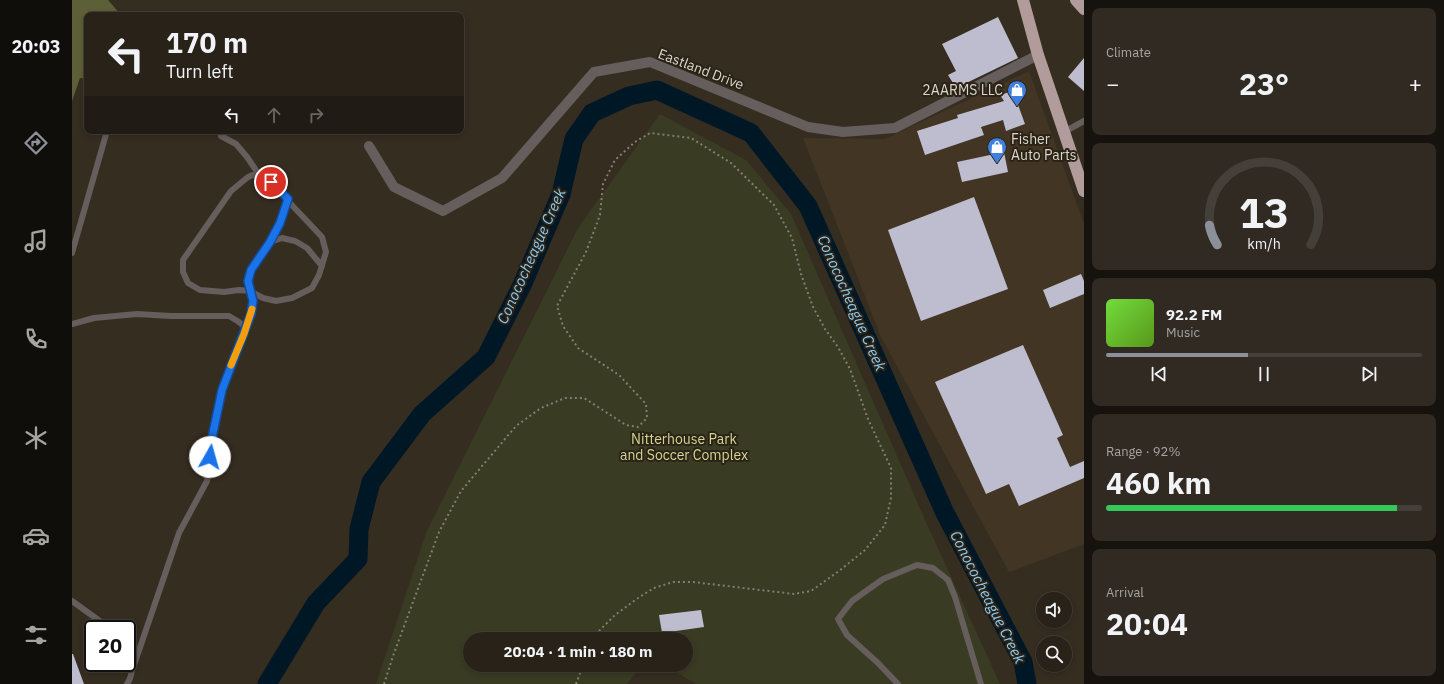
<!DOCTYPE html>
<html lang="en">
<head>
<meta charset="utf-8">
<style>
	:root { --surface:#282219; --page:#302a22; --text:#f1f3f6; --muted:#a5a4a2; --line:#443f38; --accent:#8c9099 }
	body { margin:0; font-family:"IBM Plex Sans",sans-serif; background:var(--page); color:var(--text); height:100vh; display:flex; flex-direction:column; font-size:15px; white-space:nowrap }
	* { box-sizing:border-box; margin:0 }
	p { font-size:13px; color:var(--muted) }
	.icon { flex:none; width:22px; height:22px; fill:none; stroke:currentColor; stroke-width:2; stroke-linecap:round; stroke-linejoin:round }
	.map { position:relative; flex:1; overflow:hidden }
	.details { display:flex; flex-direction:column; gap:8px; padding:8px; background:#16130e; width:360px }
	.details>* { flex:none }
	.hud { position:absolute; left:12px; top:12px; width:380px; height:122px; border-radius:8px; box-shadow:0 2px 6px #0003,0 0 0 1px var(--line); background:#282219; color:var(--text); overflow:hidden }
	.fabs { position:absolute; left:964px; top:592px; display:grid; gap:8px }
	.fabs a { display:grid; place-items:center; width:36px; height:36px; border-radius:50%; background:var(--surface); box-shadow:0 2px 6px #0003,0 0 0 1px var(--line); font-size:20px }
	.speed { position:absolute; left:12px; top:620px; display:flex; gap:8px; font-size:20px; font-weight:700; text-align:center }
	.speed>* { display:grid; place-content:center; width:52px; height:52px; border-radius:50%; background:var(--surface); box-shadow:0 2px 6px #0003,0 0 0 1px var(--line); line-height:1 }
	.speed .limit { border:2px solid #111; border-radius:6px; background:#fff; color:#111 }
	.pin { position:absolute; display:grid; place-items:center; width:34px; height:34px; color:#fff; margin:-17px; border:2px solid #fff; border-radius:50%; box-shadow:0 1px 4px #0007 }
	.me { position:absolute; width:44px; margin:-22px; rotate:7deg; stroke-linejoin:round; filter:drop-shadow(0 0 3px #0008) }
	.turn { display:flex; align-items:center; gap:14px; height:84px; padding:0 16px; font-size:18px }
	.turn .icon { width:52px; height:52px; stroke-width:2.5 }
	.turn b { display:block; font-size:28px; line-height:34px }
	.lanes { display:flex; align-items:center; height:38px; padding:0 16px; background:#0003; justify-content:center; gap:20px; direction:ltr }
	.lanes .off { opacity:.35 }
	.big { font-size:30px; font-weight:800; line-height:1.1 }
	.details .widget { flex:1; display:flex; flex-direction:column; justify-content:center; gap:6px; min-width:0; padding:0 14px; border-radius:8px; background:var(--page) }
	.details .dial { align-items:center; gap:0 }
	.dial svg { height:104px; overflow:visible; fill:none; stroke:var(--line); stroke-width:7; stroke-linecap:round; text-anchor:middle }
	.dial text { fill:var(--text); stroke:none }
	.song { display:flex; align-items:center; gap:12px }
	.cover { width:48px; height:48px; border-radius:6px; background:linear-gradient(135deg,hsl(100 70% 55%),hsl(90 70% 35%)) }
	.played { height:4px; border-radius:2px; background:linear-gradient(90deg,var(--accent) 45%,var(--line) 45%) }
	.keys { display:flex; justify-content:space-around; direction:ltr }
	.heat { display:flex; justify-content:space-between; align-items:center; font-size:22px; direction:ltr }
	.charge { height:6px; border-radius:3px; background:linear-gradient(90deg,#34c759 92%,var(--line) 0) }
	.trip { position:absolute; left:391px; top:632px; width:230px; height:40px; border-radius:20px; background:var(--surface); box-shadow:0 2px 6px #0003,0 0 0 1px var(--line); font-weight:800; line-height:40px; text-align:center }
	main { display:flex; flex:1; min-height:0 }
	.tab-bar { display:flex; flex-direction:column; width:72px; justify-content:space-around; align-items:center; background:#100e0a; color:var(--muted) }
	.tab-bar .icon { width:28px; height:28px }
	.tab-bar .active { color:var(--accent) }
	.tab-bar b { font-size:18px; color:var(--text) }
	.map>svg:first-child { display:block }
</style>
</head>
<body>
<main>
<nav class="tab-bar">
<b>20:03</b>
<svg class="icon active" aria-label="directions" viewBox="0 0 24 24"><path d="M12 3l9 9-9 9-9-9zM9 14v-3h6M13 9l2 2-2 2"/></svg>
<svg class="icon" aria-label="music" viewBox="0 0 24 24"><path d="M9 18V5l10-2v13"/><circle cx="6" cy="18" r="3"/><circle cx="16" cy="16" r="3"/></svg>
<svg class="icon" aria-label="phone" viewBox="0 0 24 24"><path d="M5 4h4l2 5-3 2q2 4 5 5l2-3 5 2v4C11 20 4 13 5 4z"/></svg>
<svg class="icon" aria-label="climate" viewBox="0 0 24 24"><path d="M12 3v18M4 7l16 10M4 17L20 7"/></svg>
<svg class="icon" aria-label="car" viewBox="0 0 24 24"><path d="M5 17H2v-5l4-1 3-4h7l3 4 3 1v5h-3M9 17h6M6 11h13"/><circle cx="7" cy="17" r="2"/><circle cx="17" cy="17" r="2"/></svg>
<svg class="icon" aria-label="filters" viewBox="0 0 24 24"><path d="M4 7h16M4 17h16"/><circle cx="9" cy="7" r="2"/><circle cx="15" cy="17" r="2"/></svg>
</nav>
<div class="map">
<svg width="1012" height="684" viewBox="0 0 1012 684">
	<rect width="100%" height="100%" fill="#362d21"/>
	<path fill="#423523" d="M957,71L1012,224V544L937,572L809,337L731,138L813,139Z"/>
	<path fill="#393b22" d="M588,114L674,160L719,214L854,522L928,684H624L592,665H614V639H398V665H570L555,684H304L354,533L506,228Z"/>
	<path fill="#5d5f38" d="M0,0H36L49,15H15V79L8,78L0,101Z"/>
	<g fill="none" stroke-linecap="round" stroke-linejoin="round">
		<path stroke="#001726" stroke-width="19" d="M195,684L244,603L286,559L287,529L299,482L350,414L414,357L451,283L489,194L502,139L520,113L557,96L585,90L679,133L736,206L873,513L951,662L955,684"/>
	</g>
	<path fill="#bdbdcf" d="M926,17L946,58L884,88L876,75L884,71L870,44Z
		M1012,58V91L996,77Z
		M941,91L953,124L934,131L931,120L909,127L912,135L853,155L845,131L886,118L885,115L932,101L928,95Z
		M932,152L936,172L890,182L885,162Z
		M902,197L936,289L849,321L816,230Z
		M1009,274L1012,281V294L978,308L971,290Z
		M951,345L991,435L985,438L998,467L1012,461V478L947,506L937,484L914,494L863,382Z
		M629,610L632,627L590,633L587,615Z
		M0,654H1L12,684H0Z"/>
	<g fill="none" stroke-linecap="round" stroke-linejoin="round">
		<path stroke="#847d73" stroke-width="2" stroke-dasharray="2 3" stroke-linecap="butt" d="M312,684L321,656L367,532L389,491L444,426L469,408L493,398H512L554,425L566,427L575,418L574,404L547,375L506,348L491,326L485,306L514,252L528,215L531,184L543,160L563,142L578,133L619,138L659,163L702,205L720,238L729,274L741,307L753,329L766,347L778,369L796,419L819,468V498L813,525L793,550L767,571L739,591L722,594L621,582H601L582,588L566,598L543,615L525,633L522,639
			M504,684L511,665"/>
		<path stroke="#665d5d" stroke-width="6" d="M992,132L1012,121
			M149,136L164,144L175,157L186,173
			M186,173L199,183L250,237L254,252L247,275L240,288L220,298L204,301L191,298L178,291L167,290L152,292L128,290L116,283L111,272V260L159,191L176,177Z
			M198,242L210,238L223,241L235,248L250,266
			M0,253L35,131
			M0,324L22,318L65,314L99,316H157L167,322L174,328
			M0,601L39,629
			M55,650C61,661 62,673 55,684
			M61,668L107,533L135,481L141,433L150,390L179,314L181,301L176,281L179,270L198,242L208,223L216,199
			M826,684L806,663L775,635L766,619L780,601L811,579L845,565L861,568L876,580L883,597L909,684"/>
		<path stroke="#665d5d" stroke-width="10" d="M297,146L322,187L371,211L430,178L522,72L578,62L736,127L771,132L823,128L966,55"/>
		<path stroke="#b19c9b" stroke-width="12" d="M951,0L966,55L1012,191
			M1004,0L1012,9"/>
	</g>
	<g fill="none" stroke-linecap="round" stroke-linejoin="round">
		<defs>
			<path id="route" d="M138,457L141,433L150,390L179,314L181,301L176,281L179,270L198,242L208,223L216,199L199,182"/>
		</defs>
		<use href="#route" stroke="#114b97" stroke-width="10"/>
		<use href="#route" stroke="#1a73e8" stroke-width="7"/>
		<path stroke="#f59e0b" stroke-width="7" d="M159,365L172,334L180,309"/>
	</g>
	<defs>
		<symbol id="shop-pin" viewBox="-11 -11 22 30"><path d="M0 17L-7.5 6A9.5 9.5 0 1 1 7.5 6Z" fill="#3f7fe0" stroke="#2c2317"/><path d="M-5-2.5h2.3a2.7 3.5 0 0 1 5.4 0H5L5.5 6h-11ZM-1.5-2.5h3a1.5 2.3 0 0 0-3 0Z" fill="#fff"/></symbol>
	</defs>
	<g fill-rule="evenodd">
		<use href="#shop-pin" x="934" y="79" width="22" height="30"/>
		<use href="#shop-pin" x="914" y="136" width="22" height="30"/>
	</g>
	<g text-anchor="middle" dominant-baseline="central" stroke-width="4" stroke-linejoin="round" paint-order="stroke">
		<g font-size="14" fill="#dbd6ce" stroke="#2c2317">
			<text transform="translate(629 69) rotate(21)">Eastland Drive</text>
		</g>
		<g font-size="14" fill="#dbd6ce" stroke="#2c2317" text-anchor="end">
			<text x="931" y="90">2AARMS LLC</text>
			<text x="939" y="139" text-anchor="start">Fisher<tspan x="939" dy="16">Auto Parts</tspan></text>
		</g>
		<g font-size="14" fill="#d2d693" stroke="#2c2317">
			<text x="612" y="439">Nitterhouse Park<tspan x="612" dy="16">and Soccer Complex</tspan></text>
		</g>
		<g font-size="15" font-style="italic" fill="#89ccf4" stroke="#2c2317">
			<text transform="translate(459 256) rotate(-66)">Conococheague Creek</text>
			<text transform="translate(780 303) rotate(66)">Conococheague Creek</text>
			<text transform="translate(916 597) rotate(63)">Conococheague Creek</text>
		</g>
	</g>
</svg>
<div class="fabs">
<a><svg class="icon" aria-label="sound" viewBox="0 0 24 24"><path d="M4 9h4l5-4v14l-5-4H4zM17 9q2 3 0 6"/></svg></a>
<a><svg class="icon" aria-label="search" viewBox="0 0 24 24"><circle cx="10" cy="10" r="6"/><path d="M15 15l6 6"/></svg></a>
</div>
<div class="speed"><div class="limit">20</div></div>
<div class="pin" style="left:199px;top:182px;background:#d93025"><svg class="icon" aria-label="arrive" viewBox="0 0 24 24"><path d="M6 21V4h12l-3 4 3 4H6"/></svg></div>
<svg class="me" style="left:138px;top:457px" viewBox="-20 -20 40 40"><circle r="19" fill="#fff"/><path d="M0-13L10 11 0 6-10 11z" fill="#1a73e8"/></svg>
<div class="trip">20:04 · 1 min · 180 m</div>
<div class="hud">
<div class="turn"><svg class="icon" aria-label="left" viewBox="0 0 24 24"><path d="M17 20v-9H6M10 6l-5 5 5 5"/></svg><div><b>170 m</b>Turn left</div></div>
<div class="lanes"><svg class="icon" aria-label="left" viewBox="0 0 24 24"><path d="M17 20v-9H6M10 6l-5 5 5 5"/></svg><svg class="icon off" aria-label="ahead" viewBox="0 0 24 24"><path d="M12 20V5M6 11l6-6 6 6"/></svg><svg class="icon off" aria-label="right" viewBox="0 0 24 24"><path d="M7 20v-9h11M14 6l5 5-5 5"/></svg></div>
</div>
</div>
<section class="details">
<div class="widget"><p>Climate</p>
<div class="heat"><a>−</a><b class="big">23°</b><a>+</a></div>
</div>
<div class="widget dial"><svg viewBox="0 0 100 80">
<path d="M14 69A42 42 0 1 1 86 69"/>
<path d="M14 69A42 42 0 0 1 8 54" stroke="#8c9099"/>
<text x="50" y="56" font-size="32" font-weight="700">13</text>
<text x="50" y="72" font-size="11">km/h</text>
</svg></div>
<div class="widget">
<div class="song"><i class="cover"></i><div><b>92.2 FM</b><p>Music</p></div></div>
<div class="played"></div>
<div class="keys"><svg class="icon" aria-label="previous" viewBox="0 0 24 24"><path d="M18 5L8 12l10 7zM5 5v14"/></svg><svg class="icon" aria-label="pause" viewBox="0 0 24 24"><path d="M8 5v14M16 5v14"/></svg><svg class="icon" aria-label="next" viewBox="0 0 24 24"><path d="M6 5l10 7-10 7zM19 5v14"/></svg></div>
</div>
<div class="widget"><p>Range · 92%</p><b class="big">460 km</b><div class="charge"></div></div>
<div class="widget"><p>Arrival</p><b class="big">20:04</b></div>
</section>
</main>
</body>
</html>
